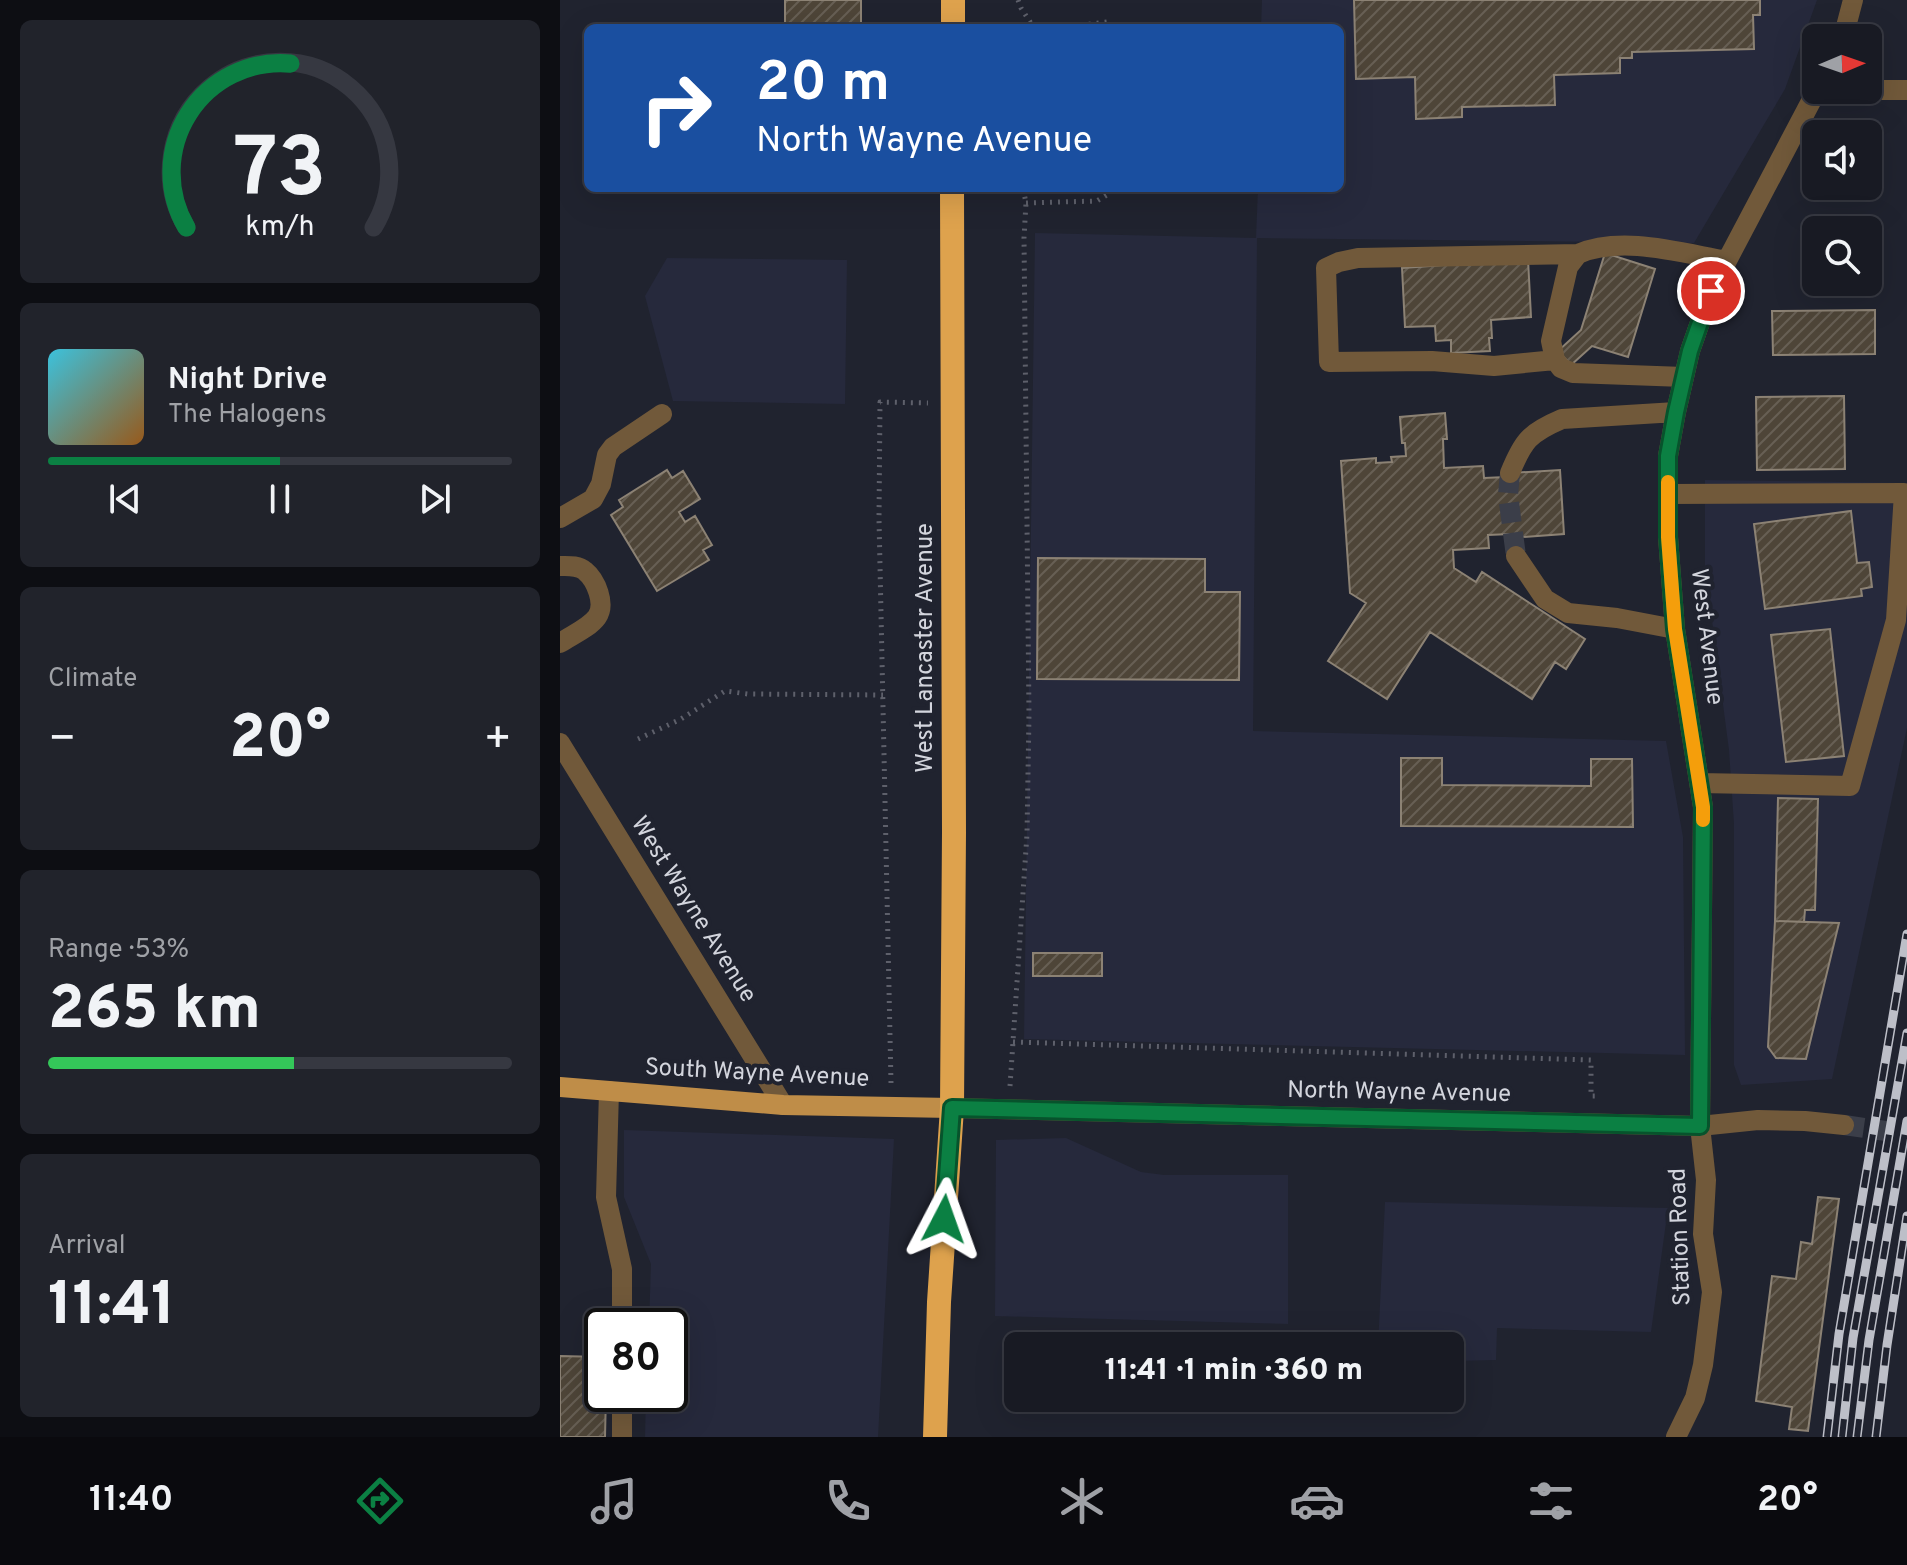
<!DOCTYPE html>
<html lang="en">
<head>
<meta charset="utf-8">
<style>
	:root { --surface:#181a23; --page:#21232b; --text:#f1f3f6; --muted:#9fa1a6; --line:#363841; --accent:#0b8043 }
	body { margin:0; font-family:Overpass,sans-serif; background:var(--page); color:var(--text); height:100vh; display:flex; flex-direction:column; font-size:30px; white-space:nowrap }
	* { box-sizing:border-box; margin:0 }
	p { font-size:26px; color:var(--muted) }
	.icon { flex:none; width:44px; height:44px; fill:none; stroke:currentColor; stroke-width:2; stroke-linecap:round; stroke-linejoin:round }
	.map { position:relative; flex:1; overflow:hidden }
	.sheet { display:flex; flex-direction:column; gap:20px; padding:20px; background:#0d0e13; width:560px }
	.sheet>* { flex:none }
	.top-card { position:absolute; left:24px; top:24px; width:760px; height:168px; border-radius:12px; box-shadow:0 8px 32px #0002,0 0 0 2px var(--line); background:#1a4fa0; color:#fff; overflow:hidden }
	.needle { width:52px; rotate:88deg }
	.controls { position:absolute; left:1242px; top:24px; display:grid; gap:16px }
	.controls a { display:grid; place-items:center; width:80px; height:80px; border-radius:12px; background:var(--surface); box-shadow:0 8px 32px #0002,0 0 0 2px var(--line); font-size:40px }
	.speed { position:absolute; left:24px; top:1308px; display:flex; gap:16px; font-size:40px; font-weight:700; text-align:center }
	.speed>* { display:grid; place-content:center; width:104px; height:104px; border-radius:50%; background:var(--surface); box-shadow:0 8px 32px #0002,0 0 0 2px var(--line); line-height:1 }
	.speed .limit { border:4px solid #111; border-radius:12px; background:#fff; color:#111 }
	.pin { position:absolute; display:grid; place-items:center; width:68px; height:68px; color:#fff; margin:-34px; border:4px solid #fff; border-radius:50%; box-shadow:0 2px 8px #0007 }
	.me { position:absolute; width:88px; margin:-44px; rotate:4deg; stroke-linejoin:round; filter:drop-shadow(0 0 6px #0008) }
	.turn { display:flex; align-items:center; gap:28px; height:168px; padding:0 40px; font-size:36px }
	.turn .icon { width:104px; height:104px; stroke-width:2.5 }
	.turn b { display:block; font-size:56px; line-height:68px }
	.big { font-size:60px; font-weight:800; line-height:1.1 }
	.sheet .card { flex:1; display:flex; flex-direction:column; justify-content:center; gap:12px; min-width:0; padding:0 28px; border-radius:12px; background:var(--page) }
	.sheet .dial { align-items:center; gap:0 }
	.dial svg { height:208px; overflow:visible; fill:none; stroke:var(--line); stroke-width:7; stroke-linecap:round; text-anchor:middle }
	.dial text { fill:var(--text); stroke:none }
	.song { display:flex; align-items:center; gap:24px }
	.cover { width:96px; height:96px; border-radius:12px; background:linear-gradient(135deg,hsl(190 70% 55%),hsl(30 70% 35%)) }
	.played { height:8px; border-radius:4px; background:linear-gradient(90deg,var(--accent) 50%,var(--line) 50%) }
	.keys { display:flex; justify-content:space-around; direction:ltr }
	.heat { display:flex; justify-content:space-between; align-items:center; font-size:44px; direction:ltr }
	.charge { height:12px; border-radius:6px; background:linear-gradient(90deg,#34c759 53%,var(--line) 0) }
	.trip { position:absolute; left:444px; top:1332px; width:460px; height:80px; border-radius:12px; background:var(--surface); box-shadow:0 8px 32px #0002,0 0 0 2px var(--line); font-weight:800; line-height:80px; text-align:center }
	.dock { display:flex; height:128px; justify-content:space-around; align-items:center; background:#0a0a0e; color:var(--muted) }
	.dock .icon { width:56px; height:56px }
	.dock .on { color:var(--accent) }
	.dock b { font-size:36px; color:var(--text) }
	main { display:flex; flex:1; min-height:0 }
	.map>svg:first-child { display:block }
</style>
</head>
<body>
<main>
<section class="sheet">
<div class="card dial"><svg viewBox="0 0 100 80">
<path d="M14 69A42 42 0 1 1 86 69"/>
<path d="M14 69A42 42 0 0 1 54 6" stroke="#0b8043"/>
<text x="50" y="56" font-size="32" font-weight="700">73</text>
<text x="50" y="72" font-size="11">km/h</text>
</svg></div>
<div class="card">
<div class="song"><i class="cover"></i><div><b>Night Drive</b><p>The Halogens</p></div></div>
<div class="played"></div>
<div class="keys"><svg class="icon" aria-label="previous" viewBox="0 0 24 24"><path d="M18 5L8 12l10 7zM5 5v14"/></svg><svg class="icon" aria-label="pause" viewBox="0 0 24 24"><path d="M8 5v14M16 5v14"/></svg><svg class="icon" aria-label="next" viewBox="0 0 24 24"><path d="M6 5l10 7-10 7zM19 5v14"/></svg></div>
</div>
<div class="card"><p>Climate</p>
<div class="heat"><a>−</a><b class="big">20°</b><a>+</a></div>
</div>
<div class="card"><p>Range · 53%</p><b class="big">265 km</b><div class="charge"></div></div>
<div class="card"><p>Arrival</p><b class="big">11:41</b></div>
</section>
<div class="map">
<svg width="1347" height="1437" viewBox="0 0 1347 1437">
	<defs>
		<pattern id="building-hatch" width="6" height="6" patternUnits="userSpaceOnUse" patternTransform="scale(2)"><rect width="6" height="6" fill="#4e4538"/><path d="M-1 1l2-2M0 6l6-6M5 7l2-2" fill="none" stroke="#675f54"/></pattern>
	</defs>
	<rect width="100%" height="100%" fill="#20232f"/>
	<path fill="#26293c" d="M702,0H1257L1225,89L1134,243L697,238L693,731L1106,741L1123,837L1125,1055L464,1039L475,233L696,238L698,188H780V28H701Z
		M107,258L287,260L285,404L113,401L85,296Z
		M1145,480L1347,483V728L1272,1079L1181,1085L1174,1065V824L1169,750L1145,567Z
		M64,1130L334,1139L318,1437H85L86,1394H110V1326H89L91,1264L64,1197Z
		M506,1138L581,1172L604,1175H728V1324L435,1316L436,1140Z
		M825,1202L1108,1208L1091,1332L937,1328L936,1360L890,1361V1346H818Z"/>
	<path fill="url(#building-hatch)" stroke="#8c8274" stroke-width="2" d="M225,0H301V28H225Z
		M794,0H1200V15H1193L1194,49L1072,52V58H1060V73L994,75L995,105L902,107V117L856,119L855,77L796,79Z
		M1045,253L1095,269L1068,357L1032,346L1011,365L998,351L1021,330Z
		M968,259L971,317L931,320L932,338H929L930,351L891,353V340L876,341L875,326L845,327L842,268Z
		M1315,310V354L1213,355L1212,311Z
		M1284,396L1285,469L1197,470L1196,397Z
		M885,413L887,439H883L884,468L923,466L924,478L946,477L950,473L1000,470L1004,534L950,538V534L928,535L929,548L893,550L894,568L916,582L922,572L1025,639L1006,669L995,662L972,699L870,632L827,699L768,661L806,603L790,593L781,461L816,458V463L832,462L831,457L846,456L845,443H842L840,417Z
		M107,470L112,478L123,471L140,499L119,512L125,522L135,516L152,545L143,550L149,560L97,591L51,515L63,507L59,500Z
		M1291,511L1297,563L1309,562L1312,587L1301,589L1302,596L1205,609L1194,524Z
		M478,558L645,559V592H680L679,680L477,679Z
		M1270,629L1284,756L1226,762L1211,635Z
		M841,758H882V785L1031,786V759H1072L1073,827L841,826Z
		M1218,798L1258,799L1255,910H1245L1244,922L1215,921Z
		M1215,921L1279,923L1246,1059L1216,1058L1208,1047Z
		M473,953H542V976H473Z
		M1258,1197L1279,1199L1248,1431L1229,1429L1232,1407L1196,1401L1212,1276L1236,1279L1241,1242L1252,1244Z
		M0,1356L42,1357V1394H46L45,1437H0Z"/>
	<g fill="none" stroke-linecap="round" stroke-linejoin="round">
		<path stroke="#3b3e49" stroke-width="20" stroke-dasharray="20 10" stroke-linecap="butt" d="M950,473L948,495L956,556
			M1284,1125L1347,1134"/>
		<path stroke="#5e606b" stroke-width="5" stroke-dasharray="2 6" stroke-linecap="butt" d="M458,0L461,8L474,28
			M497,28L547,22
			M466,203L537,201L550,193
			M78,739L121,719L165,691L188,694L323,695
			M453,1042L1031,1060V1096H1036
			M331,1083L319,519L320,402L368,403
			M450,1086L467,834L469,714L464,238L466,203L463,188"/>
		<path stroke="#71593a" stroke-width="20" d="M1283,38L1293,0
			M1308,90H1347
			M1018,254L1008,267L991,341L995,360L1001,368L1013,373L1124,377
			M995,360L934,366L872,361L769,362L766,268L779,262L798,258L1018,254C1062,235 1121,253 1167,261
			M950,473C963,441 969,433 1002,419L1116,412
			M1108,494L1344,493L1336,620L1290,786L1139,783
			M0,518L33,499L41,484L47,455L53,447L102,414
			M956,556L985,599L1008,613L1057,618L1115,629
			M0,566C8,566 18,565 25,571C36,580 46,604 37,617C29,628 12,635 0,643
			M0,743L223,1105
			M49,1091L46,1197L62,1269V1326
			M392,1108L1140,1126L1198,1120L1245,1121L1284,1125
			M62,1437V1394
			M1116,1437L1135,1398L1143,1365L1152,1292L1143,1234L1146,1180L1140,1126L1143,807L1115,629L1108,537V456L1116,412L1130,351L1151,291L1257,90H1263"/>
		<path stroke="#bf8d48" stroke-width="20" d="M0,1087L223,1105L392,1108"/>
		<path stroke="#dea24d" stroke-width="24" d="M393,28V0
			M375,1437L379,1302L392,1108L394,832L392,188"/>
		<defs>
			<path id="rail" d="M1267,1437L1279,1334L1347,934
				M1282,1437L1293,1338L1347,1033
				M1297,1437L1309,1340L1347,1121
				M1316,1437L1327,1345L1347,1216"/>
		</defs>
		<use href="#rail" stroke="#bdbfc8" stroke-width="9"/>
		<use href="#rail" stroke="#20232f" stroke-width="6" stroke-dasharray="18" stroke-linecap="butt"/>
	</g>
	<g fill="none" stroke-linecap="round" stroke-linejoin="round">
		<defs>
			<path id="route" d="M384,1219L392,1108L1140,1126L1143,807L1115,629L1108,537V456L1116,412L1130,351L1151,291"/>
		</defs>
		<use href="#route" stroke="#07532c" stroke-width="20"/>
		<use href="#route" stroke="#0b8043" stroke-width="14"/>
		<path stroke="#f59e0b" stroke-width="14" d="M1108,482V537L1115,629L1143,807V820"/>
	</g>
	<g text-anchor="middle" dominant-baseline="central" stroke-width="8" stroke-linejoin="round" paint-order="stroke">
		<g font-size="24" fill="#d3d5dd" stroke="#20232f">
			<text transform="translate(1146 637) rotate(83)">West Avenue</text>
			<text transform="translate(366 648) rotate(-90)">West Lancaster Avenue</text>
			<text transform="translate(133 910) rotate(58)">West Wayne Avenue</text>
			<text transform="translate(197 1074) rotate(3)">South Wayne Avenue</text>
			<text transform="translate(839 1093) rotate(1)">North Wayne Avenue</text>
			<text transform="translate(1121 1237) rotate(-92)">Station Road</text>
		</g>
	</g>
</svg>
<div class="controls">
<a><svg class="needle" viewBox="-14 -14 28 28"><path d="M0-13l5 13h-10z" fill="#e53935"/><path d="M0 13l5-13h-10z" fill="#9fa1a6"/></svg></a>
<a><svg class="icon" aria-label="sound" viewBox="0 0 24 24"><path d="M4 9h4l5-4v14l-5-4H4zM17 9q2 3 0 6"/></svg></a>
<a><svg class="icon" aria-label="search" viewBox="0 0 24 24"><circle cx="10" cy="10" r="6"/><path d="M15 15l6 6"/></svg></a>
</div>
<div class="speed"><div class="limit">80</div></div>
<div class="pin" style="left:1151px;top:291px;background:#d93025"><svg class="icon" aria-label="arrive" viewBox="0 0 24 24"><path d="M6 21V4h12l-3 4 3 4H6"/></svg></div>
<svg class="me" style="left:384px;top:1219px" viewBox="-20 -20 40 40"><path d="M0-17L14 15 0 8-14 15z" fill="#0b8043" stroke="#fff" stroke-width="4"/></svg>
<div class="trip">11:41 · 1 min · 360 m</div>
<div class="top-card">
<div class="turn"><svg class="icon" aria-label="right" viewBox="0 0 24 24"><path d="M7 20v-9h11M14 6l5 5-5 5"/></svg><div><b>20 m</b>North Wayne Avenue</div></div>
</div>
</div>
</main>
<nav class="dock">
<b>11:40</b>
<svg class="icon on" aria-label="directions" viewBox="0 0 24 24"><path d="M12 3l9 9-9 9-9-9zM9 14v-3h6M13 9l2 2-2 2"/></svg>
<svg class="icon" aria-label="music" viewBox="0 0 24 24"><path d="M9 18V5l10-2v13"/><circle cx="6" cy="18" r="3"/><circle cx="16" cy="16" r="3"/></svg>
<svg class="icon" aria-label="phone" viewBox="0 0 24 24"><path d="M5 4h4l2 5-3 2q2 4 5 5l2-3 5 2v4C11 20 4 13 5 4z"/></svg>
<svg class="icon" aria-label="climate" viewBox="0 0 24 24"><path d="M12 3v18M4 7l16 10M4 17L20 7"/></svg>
<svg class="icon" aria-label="car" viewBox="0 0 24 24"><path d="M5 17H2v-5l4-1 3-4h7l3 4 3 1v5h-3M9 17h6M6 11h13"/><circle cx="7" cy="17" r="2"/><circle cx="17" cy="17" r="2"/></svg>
<svg class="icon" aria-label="filters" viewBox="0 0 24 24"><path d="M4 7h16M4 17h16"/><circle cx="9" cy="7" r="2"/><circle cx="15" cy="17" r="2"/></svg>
<b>20°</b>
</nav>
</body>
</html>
